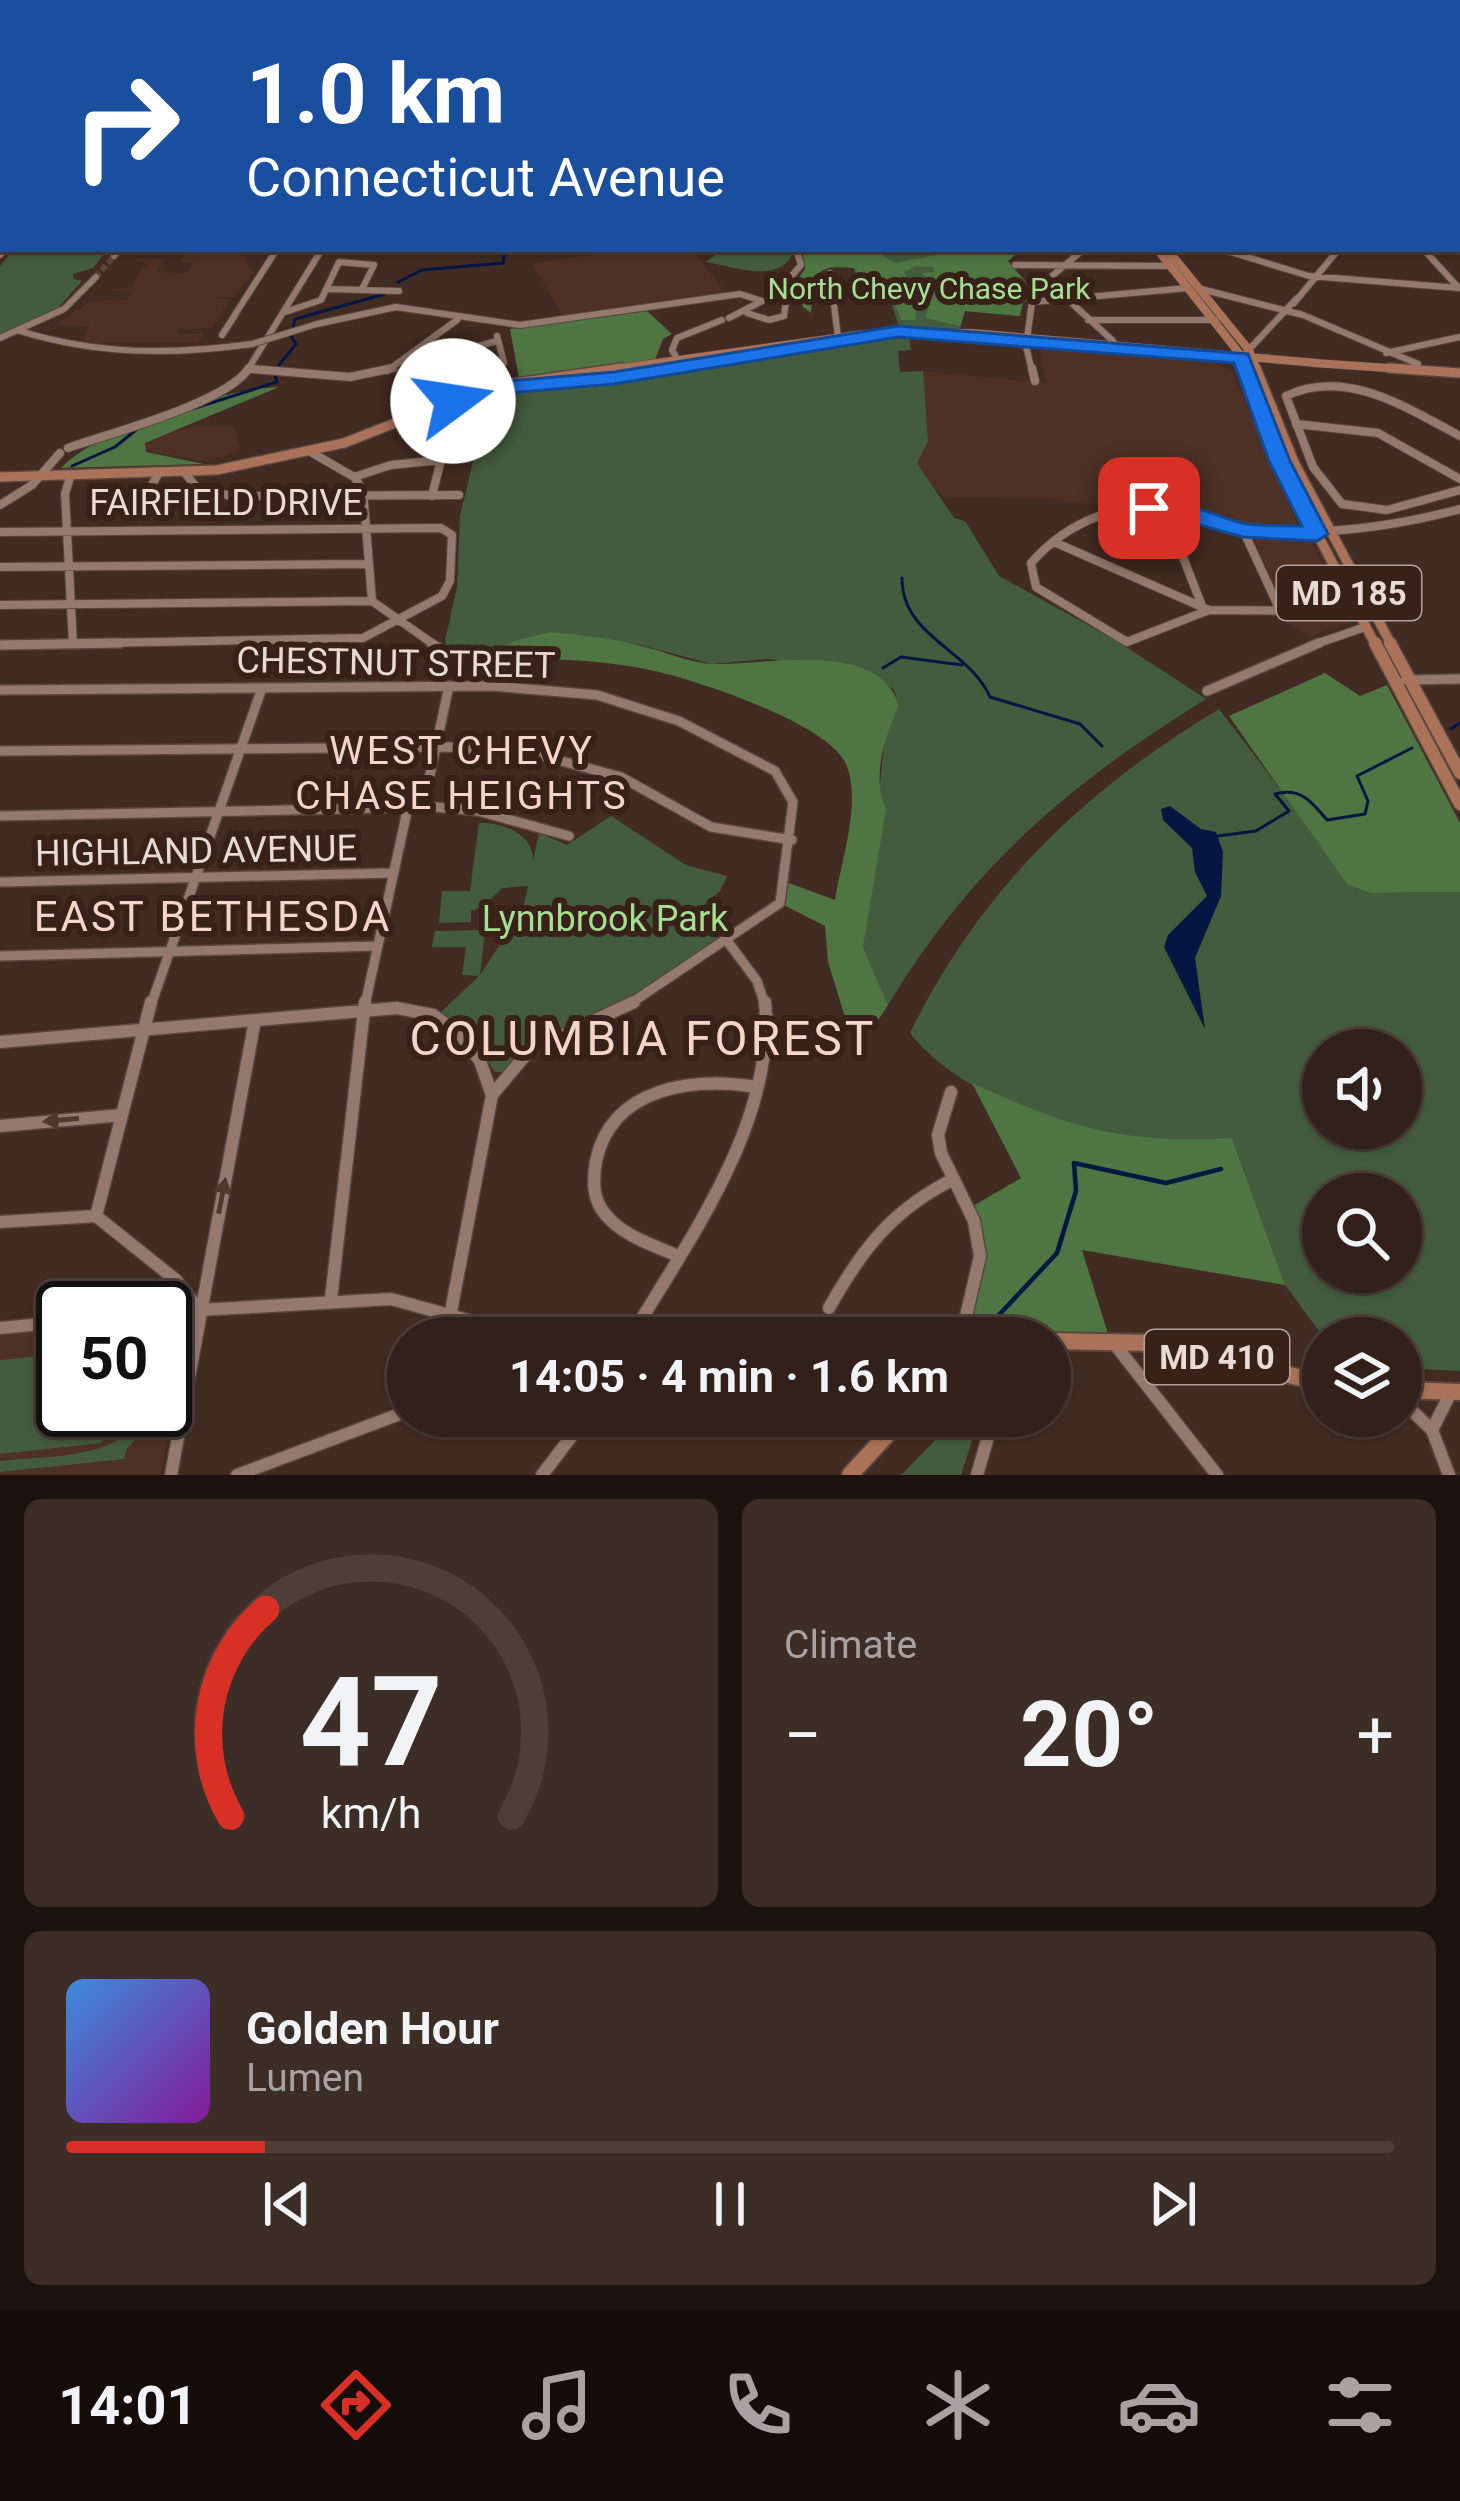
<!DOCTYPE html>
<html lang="en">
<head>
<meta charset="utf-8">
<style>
	:root { --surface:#32201a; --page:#3d2d27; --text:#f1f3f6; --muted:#a8a3a2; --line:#4d3e39; --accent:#d93025 }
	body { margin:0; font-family:Roboto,sans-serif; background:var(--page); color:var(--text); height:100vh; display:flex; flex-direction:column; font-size:45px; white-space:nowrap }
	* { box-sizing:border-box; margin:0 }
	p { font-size:39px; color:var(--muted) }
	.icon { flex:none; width:66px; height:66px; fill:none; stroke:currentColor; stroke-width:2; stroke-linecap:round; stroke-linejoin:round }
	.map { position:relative; height:1475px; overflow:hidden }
	.drawer { display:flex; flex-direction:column; gap:24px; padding:24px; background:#1c120e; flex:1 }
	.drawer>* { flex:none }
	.banner { position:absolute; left:0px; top:0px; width:1461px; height:252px; box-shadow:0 3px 9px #0004,0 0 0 3px var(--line); background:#1a4fa0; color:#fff; overflow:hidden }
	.controls { position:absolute; left:1302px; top:1029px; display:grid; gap:24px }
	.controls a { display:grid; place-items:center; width:120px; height:120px; border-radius:50%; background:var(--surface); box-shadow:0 3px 9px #0004,0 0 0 3px var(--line); font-size:60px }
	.speed { position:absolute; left:36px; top:1281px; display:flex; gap:24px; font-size:60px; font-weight:700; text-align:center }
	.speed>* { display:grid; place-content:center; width:156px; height:156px; border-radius:50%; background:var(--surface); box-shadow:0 3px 9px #0004,0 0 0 3px var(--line); line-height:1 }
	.speed .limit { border:6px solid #111; border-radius:18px; background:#fff; color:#111 }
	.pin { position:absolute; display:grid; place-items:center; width:102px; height:102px; color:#fff; margin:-51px; border-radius:24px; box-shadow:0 6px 18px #0006 }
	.me { position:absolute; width:132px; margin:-66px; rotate:76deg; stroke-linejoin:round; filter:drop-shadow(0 0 9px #0008) }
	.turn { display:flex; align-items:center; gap:42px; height:252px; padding:0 48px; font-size:54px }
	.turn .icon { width:156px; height:156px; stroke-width:2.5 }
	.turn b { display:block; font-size:84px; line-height:102px }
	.big { font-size:90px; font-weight:700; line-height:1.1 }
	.drawer .tile { flex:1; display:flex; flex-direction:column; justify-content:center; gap:18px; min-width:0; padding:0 42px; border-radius:18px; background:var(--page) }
	.drawer .dial { align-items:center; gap:0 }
	.dial svg { height:312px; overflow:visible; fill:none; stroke:var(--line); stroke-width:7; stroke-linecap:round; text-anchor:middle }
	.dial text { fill:var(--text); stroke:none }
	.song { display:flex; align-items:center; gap:36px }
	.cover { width:144px; height:144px; border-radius:18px; background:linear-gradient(135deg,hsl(210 70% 55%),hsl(290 70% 35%)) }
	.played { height:12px; border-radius:6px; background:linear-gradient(90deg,var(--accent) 15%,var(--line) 15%) }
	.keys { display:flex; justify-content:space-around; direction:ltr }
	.heat { display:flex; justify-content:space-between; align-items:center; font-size:66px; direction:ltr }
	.drawer .tiles { flex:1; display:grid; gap:24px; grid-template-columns:1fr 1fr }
	.tile:last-child { grid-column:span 2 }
	.trip { position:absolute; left:387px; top:1317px; width:684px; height:120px; border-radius:60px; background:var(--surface); box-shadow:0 3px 9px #0004,0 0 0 3px var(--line); font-weight:700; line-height:120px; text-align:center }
	.menu { display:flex; height:192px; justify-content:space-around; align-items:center; background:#140d0a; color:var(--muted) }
	.menu .icon { width:84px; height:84px }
	.menu .current { color:var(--accent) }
	.menu b { font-size:54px; color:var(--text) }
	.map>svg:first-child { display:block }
</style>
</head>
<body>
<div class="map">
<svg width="1460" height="1475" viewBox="0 0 1460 1475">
	<rect width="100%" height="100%" fill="#422b22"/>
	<path fill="#4e3024" d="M133,249H227L248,257L247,265L255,272L233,297H214L230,300L211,328L179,329L178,334H204L198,343H82L90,327L56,325L90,301L127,299L131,292L107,290L132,287L138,273L150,264L132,259H166L157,272L186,273L193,263L179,262L185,254H138Z
		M634,249H692L727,294L563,317L532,263Z
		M1039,348L1205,360L1232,370L1297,524H1233L1150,502L1097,505L1045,498L942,497L917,463L928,441L923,371L1046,383Z
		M199,426L234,427L241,449L210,462L145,451V444L158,434Z
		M1252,535L1311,540L1353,621L1309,637L1280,618L1286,612Z
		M182,1317L189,1325L161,1475H0V1334L63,1328V1410H165V1318Z"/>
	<path fill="#445c3e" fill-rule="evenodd" d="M14,249H108L93,268L73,274V279L82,281L58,308L0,336V266Z
		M722,249H795C782,286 736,267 706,262Z
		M807,249H1147L1150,252L1013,253L1005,257L1036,298L1020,304L1018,316L965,311L960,329L899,327L891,302L858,295L854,268L810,267Z
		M861,337H909L911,350L898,351L900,372L923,371L928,441L917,463L954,518L965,521L999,576L1117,641L1206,699C1068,785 973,865 888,1005L863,947L885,736L899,705L894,690L870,672L768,659L712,664L640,645L549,632L513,641L476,660H452L445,641L457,587L460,516L489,394L581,385Z
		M1219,709L1304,820L1371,893L1460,892V1371L1401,1368V1338H1324L1285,1285L1232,1138C1207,1139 1181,1143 1156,1141C1075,1135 962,1099 910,1033C979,891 1084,790 1219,709ZM1323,1050H1401V1128H1323ZM1323,1194H1401V1272H1323Z
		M611,816L686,865L727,876L720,891L689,918L721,940L666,979L536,1040L502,1072H495L467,1030L441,1012L479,976L462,975L466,947H432L435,931L485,930L480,975L523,909L528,886L502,888L483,907L471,911V922L439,923L442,891H470L479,823C503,822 534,834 533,861L539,833L567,845Z
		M63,1354V1410H109L102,1443L0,1454V1360Z
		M150,1410H162L127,1449L124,1459L0,1472V1461C54,1455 118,1461 150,1410Z
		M959,1416H980L961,1475H901Z"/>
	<path fill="#4e7542" d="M802,249H872L895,263L937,255L942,249L1148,251L1019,252L1008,261L1034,292L1024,298L1020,316L965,311L960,326L926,318L932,285L922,273L935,272L933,267L915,266L904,273L918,287L915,320H901L894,301L882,295L860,294L856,269C839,264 828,266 814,276L811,313L803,307L797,280L805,269Z
		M647,311L672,334L663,339L655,360L519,378L510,329Z
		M279,387L145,443L146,452L204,464L61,468C97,429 226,388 279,387Z
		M549,632C580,635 611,638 641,646C665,651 689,663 713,664C765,666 877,638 899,705C885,737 871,776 886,809L863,947L888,1005L871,1031L849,1030L828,962L825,926L780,903L786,882L835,900C841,861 862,802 846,764C828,723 694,679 650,670C593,658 534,658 476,660L513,641Z
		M1325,673L1360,696L1387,685L1460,823V892L1371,893L1347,884L1229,716Z
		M972,1083C1070,1128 1122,1144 1232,1138L1285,1285L1082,1250L1109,1337L961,1338L978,1274L968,1209L1021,1178Z"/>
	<path fill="#041642" d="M1170,806L1201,829L1216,832L1223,852L1221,896L1195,958L1205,1029L1164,947L1168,935L1207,896L1195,872L1192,848L1163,820L1161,809Z"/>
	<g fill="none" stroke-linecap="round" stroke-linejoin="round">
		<path stroke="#041642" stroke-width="3" d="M257,3L263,0
			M398,282L422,270L503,263L505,249
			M278,366L296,344L291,336L295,319L385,294
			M195,408L277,382L274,372
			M72,466L115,447L136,430
			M902,578C902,637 969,649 990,697L1080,724L1102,746
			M883,668L901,657L962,665
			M1451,729L1460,723
			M1218,836L1256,831L1289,811L1275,794C1301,787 1312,802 1327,820L1365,814L1368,801L1357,776L1412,748"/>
		<path stroke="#041642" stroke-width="4.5" d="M998,1316L1057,1253L1076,1191L1074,1163L1166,1183L1221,1169"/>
		<path stroke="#5b453d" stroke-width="6" stroke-dasharray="6 3" stroke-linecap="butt" d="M96,277L114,256"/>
		<defs>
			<path id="minor-far4" d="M5,0L13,3
				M500,0L518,3
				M1084,0L1088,3
				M1129,0L1158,3
				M1266,0L1271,3
				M1372,0L1376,3
				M26,3L39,0
				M109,3L125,2
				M188,3L221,0
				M553,3L561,0
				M604,3L612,0
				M737,3L741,0
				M831,3H910
				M1231,3L1250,0"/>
			<path id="minor-far3" d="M1084,249L1052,276L1051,284L1113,341
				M1221,249L1309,276L1459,288
				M1423,249L1459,288
				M114,256L119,249
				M1015,265L1169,266
				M830,273L838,337
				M327,289L399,291
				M1201,289L1303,315L1418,364
				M1294,303L1339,249
				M285,312L321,300L339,262L374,265L362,289
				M236,313L277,249
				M747,313L769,320L784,316L789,279L801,265L796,249
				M1088,320H1215
				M317,324L396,307L520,325L740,294L762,301L729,318
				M20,331C98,355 172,355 252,344
				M222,335L235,315
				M497,336L504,363
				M0,338L64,309L96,277
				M459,351L464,356L458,368L445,370V361Z
				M459,351L497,341
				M1386,353L1460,337
				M1245,354L1296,299
				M679,362L672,350L677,338L722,320
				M252,369L281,371
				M247,371L322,249
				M387,371L457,320
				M1032,371L1026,346L1032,302L1188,288"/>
			<path id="minor-far2" d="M445,368H457
				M1032,368L1035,381
				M252,369L350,377L393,368
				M1296,424L1378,433L1460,479
				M1460,436C1407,408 1346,367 1286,396L1313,467L1342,504L1387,510L1460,490
				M68,448C110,433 227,403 249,368
				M309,451L354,477L363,490L372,601L436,646
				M185,473L197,488L231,496L459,495
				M70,477L65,494L73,644
				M354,477L391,465L441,460
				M432,496L451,419L436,406
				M0,505L32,485L60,453
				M140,506L157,476
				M1164,508L1202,606
				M1243,530L1280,610
				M0,532L441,528L452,535L450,581L442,596L363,638L0,645
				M1054,542L1209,610L1358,611
				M0,567L366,564
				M0,605L372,601
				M1209,610L1127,642L1036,587L1031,563C1068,521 1123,498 1180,511C1207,517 1232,529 1260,531C1329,535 1393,527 1460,509
				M1310,646L1365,627"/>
			<path id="minor-far1" d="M431,643L439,648
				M0,645L120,643
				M1405,680L1460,679
				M0,690L492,686L597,695L679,721L775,771L793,802L780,903L628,1005
				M1207,691L1319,643
				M0,751L449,747L539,755L621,777L711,827L792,840
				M423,807L449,686
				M0,816L435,807L478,811L569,836
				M0,882L392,873
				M728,942L757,981L765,1005
				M0,956L377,946
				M151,1005L262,688
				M365,1005L408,807"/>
			<path id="minor" d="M0,1042L397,1008L433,1015L460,1034L480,1061L492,1095L446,1338
				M951,1092L938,1135L941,1153L974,1221L980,1256L961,1338
				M492,1095L529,1051L634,1002
				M0,1126L122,1115
				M96,1216L151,1002
				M0,1222L96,1216L176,1280L200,1311
				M678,1256C653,1245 623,1236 605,1214C592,1199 593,1179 596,1161C612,1086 694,1077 757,1087
				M331,1299L365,1002
				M829,1308C862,1249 893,1209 954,1179
				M165,1312L391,1299L533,1338
				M0,1328L63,1322
				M630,1338C689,1239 776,1122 765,1002
				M1113,1342L1217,1475
				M1401,1400L1432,1430L1449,1475
				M1432,1430L1451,1392
				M171,1475L255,1020
				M237,1475L408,1411
				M542,1475L587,1416
				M977,1475L994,1416"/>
			<path id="major-far3" d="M0,240L3,235
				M1157,249L1239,353L1246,371
				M1167,249L1249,350L1257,371
				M0,254L3,249
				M1314,363L1432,371
				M600,371L864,334L971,333L1317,363"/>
			<path id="major-far2" d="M1245,368L1279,461L1376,646
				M1256,368L1294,462L1392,646
				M1389,368L1460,373
				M0,477L217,470L344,443L487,387L621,368"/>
			<path id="major-far1" d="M1375,643L1460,804
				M1390,643L1460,773"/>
			<path id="major" d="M1050,1341L1154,1343L1323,1383
				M1401,1390L1460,1392
				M850,1475L904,1416"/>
			<path id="highway" d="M321,0L328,3
				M339,0L344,3"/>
		</defs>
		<use href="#minor-far4" stroke="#59473f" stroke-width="6"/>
		<use href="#minor-far3" stroke="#59473f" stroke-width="8"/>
		<use href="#minor-far2" stroke="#59473f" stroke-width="10"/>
		<use href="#minor-far1" stroke="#59473f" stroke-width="12"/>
		<use href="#minor" stroke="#59473f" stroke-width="15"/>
		<use href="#major-far3" stroke="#59473f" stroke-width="9"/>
		<use href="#major-far2" stroke="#59473f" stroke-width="12"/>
		<use href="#major-far1" stroke="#59473f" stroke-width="15"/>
		<use href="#major" stroke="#59473f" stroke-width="20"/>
		<use href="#highway" stroke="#59473f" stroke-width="8"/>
		<use href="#minor-far4" stroke="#94796e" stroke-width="4.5"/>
		<use href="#minor-far3" stroke="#94796e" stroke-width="6"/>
		<use href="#minor-far2" stroke="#94796e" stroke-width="8"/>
		<use href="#minor-far1" stroke="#94796e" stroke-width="9"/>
		<use href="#minor" stroke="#94796e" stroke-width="12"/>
		<use href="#major-far3" stroke="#aa7258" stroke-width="8"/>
		<use href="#major-far2" stroke="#aa7258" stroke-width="9"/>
		<use href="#major-far1" stroke="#aa7258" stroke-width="12"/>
		<use href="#major" stroke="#aa7258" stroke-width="16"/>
		<use href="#highway" stroke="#b86d4a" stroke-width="6"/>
		<defs>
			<path id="minor-bridge" d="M252,344L317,324"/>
		</defs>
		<use href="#minor-bridge" stroke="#59473f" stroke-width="8" stroke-linecap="butt"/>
		<use href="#minor-bridge" stroke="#94796e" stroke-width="6"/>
	</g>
	<defs><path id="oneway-solid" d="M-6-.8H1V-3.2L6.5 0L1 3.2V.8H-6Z" transform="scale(3)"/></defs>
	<g fill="#4e372e">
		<use href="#oneway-solid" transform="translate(61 1120) rotate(175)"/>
		<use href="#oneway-solid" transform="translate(222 1196) rotate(-79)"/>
	</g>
	<path fill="#1a73e8" stroke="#114b97" stroke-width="3" d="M898,326L1248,354L1290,461L1328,534L1317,541L1243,537L1138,508C1164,487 1213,517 1242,523C1261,527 1282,525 1302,526L1269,461L1234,363L898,337L614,384L509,393L453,407L443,401L508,381L614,372Z"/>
	<g text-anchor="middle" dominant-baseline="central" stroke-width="12" stroke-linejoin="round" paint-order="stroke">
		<g font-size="30" fill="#a4df94" stroke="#372118">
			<text x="929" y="288">North Chevy Chase Park</text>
		</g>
		<g fill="#372118" stroke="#b4a29c" stroke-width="3">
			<rect x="1277" y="566" width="144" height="54" rx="9"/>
			<rect x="1145" y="1330" width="144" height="54" rx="9"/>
		</g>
		<g font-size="33" font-weight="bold" fill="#e9dad4">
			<text x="1349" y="593">MD 185</text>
			<text x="1217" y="1357">MD 410</text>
		</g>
		<g font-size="36" fill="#e9dad4" stroke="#372118">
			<text x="226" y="503">FAIRFIELD DRIVE</text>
			<text transform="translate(396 663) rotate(1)">CHESTNUT STREET</text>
			<text transform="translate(196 851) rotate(-1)">HIGHLAND AVENUE</text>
		</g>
		<g font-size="36" fill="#a4df94" stroke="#372118">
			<text x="605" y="919">Lynnbrook Park</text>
		</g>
		<g font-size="39" letter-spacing="3" fill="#f4d5c9" stroke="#372118">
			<text x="462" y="751">WEST CHEVY<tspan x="462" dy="45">CHASE HEIGHTS</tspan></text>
		</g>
		<g font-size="42" letter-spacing="3" fill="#f4d5c9" stroke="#372118">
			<text x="213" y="916">EAST BETHESDA</text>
		</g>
		<g font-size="48" letter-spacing="3" fill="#f4d5c9" stroke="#372118">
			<text x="643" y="1038">COLUMBIA FOREST</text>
		</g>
	</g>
</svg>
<div class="controls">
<a><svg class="icon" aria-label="sound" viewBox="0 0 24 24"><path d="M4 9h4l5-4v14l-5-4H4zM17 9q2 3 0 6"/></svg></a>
<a><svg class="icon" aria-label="search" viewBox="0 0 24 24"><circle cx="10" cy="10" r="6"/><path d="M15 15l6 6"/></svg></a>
<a><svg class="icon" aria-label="layers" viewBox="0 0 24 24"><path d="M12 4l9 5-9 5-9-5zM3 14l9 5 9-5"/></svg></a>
</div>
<div class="speed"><div class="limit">50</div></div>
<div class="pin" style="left:1149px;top:508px;background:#d93025"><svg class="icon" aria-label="arrive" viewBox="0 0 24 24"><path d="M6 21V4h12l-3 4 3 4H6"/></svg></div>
<svg class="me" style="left:453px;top:401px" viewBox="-20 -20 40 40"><circle r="19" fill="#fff"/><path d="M0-13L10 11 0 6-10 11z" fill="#1a73e8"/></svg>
<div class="trip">14:05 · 4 min · 1.6 km</div>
<div class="banner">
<div class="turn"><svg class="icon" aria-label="right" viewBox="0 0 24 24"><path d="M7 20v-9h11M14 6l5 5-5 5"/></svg><div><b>1.0 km</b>Connecticut Avenue</div></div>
</div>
</div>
<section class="drawer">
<div class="tiles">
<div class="tile dial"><svg viewBox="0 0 100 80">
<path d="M14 69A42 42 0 1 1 86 69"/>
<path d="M14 69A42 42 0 0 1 23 16" stroke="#d93025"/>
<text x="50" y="56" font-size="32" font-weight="700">47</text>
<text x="50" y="72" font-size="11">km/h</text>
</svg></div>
<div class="tile"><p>Climate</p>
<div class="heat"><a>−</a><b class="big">20°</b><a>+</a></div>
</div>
<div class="tile">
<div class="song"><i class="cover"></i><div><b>Golden Hour</b><p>Lumen</p></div></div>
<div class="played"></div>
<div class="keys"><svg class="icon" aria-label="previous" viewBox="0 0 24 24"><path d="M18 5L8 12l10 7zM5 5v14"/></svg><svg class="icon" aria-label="pause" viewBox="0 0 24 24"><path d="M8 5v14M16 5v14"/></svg><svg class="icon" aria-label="next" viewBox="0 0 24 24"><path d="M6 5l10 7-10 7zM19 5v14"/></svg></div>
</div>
</div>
</section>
<nav class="menu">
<b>14:01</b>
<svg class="icon current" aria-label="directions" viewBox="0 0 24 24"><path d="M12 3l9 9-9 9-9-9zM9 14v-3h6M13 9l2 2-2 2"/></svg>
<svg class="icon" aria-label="music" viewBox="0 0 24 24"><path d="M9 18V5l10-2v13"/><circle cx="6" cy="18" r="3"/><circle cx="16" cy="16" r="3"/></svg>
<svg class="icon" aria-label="phone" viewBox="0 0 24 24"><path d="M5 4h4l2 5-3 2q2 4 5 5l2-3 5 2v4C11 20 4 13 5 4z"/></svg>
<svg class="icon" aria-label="climate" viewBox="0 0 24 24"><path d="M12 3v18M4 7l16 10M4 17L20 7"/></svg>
<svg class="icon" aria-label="car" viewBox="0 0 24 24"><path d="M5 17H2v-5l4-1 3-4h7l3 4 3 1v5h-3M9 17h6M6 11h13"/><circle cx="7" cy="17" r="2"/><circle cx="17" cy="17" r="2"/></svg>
<svg class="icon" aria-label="filters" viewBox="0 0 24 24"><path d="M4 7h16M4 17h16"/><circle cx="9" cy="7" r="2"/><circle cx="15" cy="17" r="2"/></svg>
</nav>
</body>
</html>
